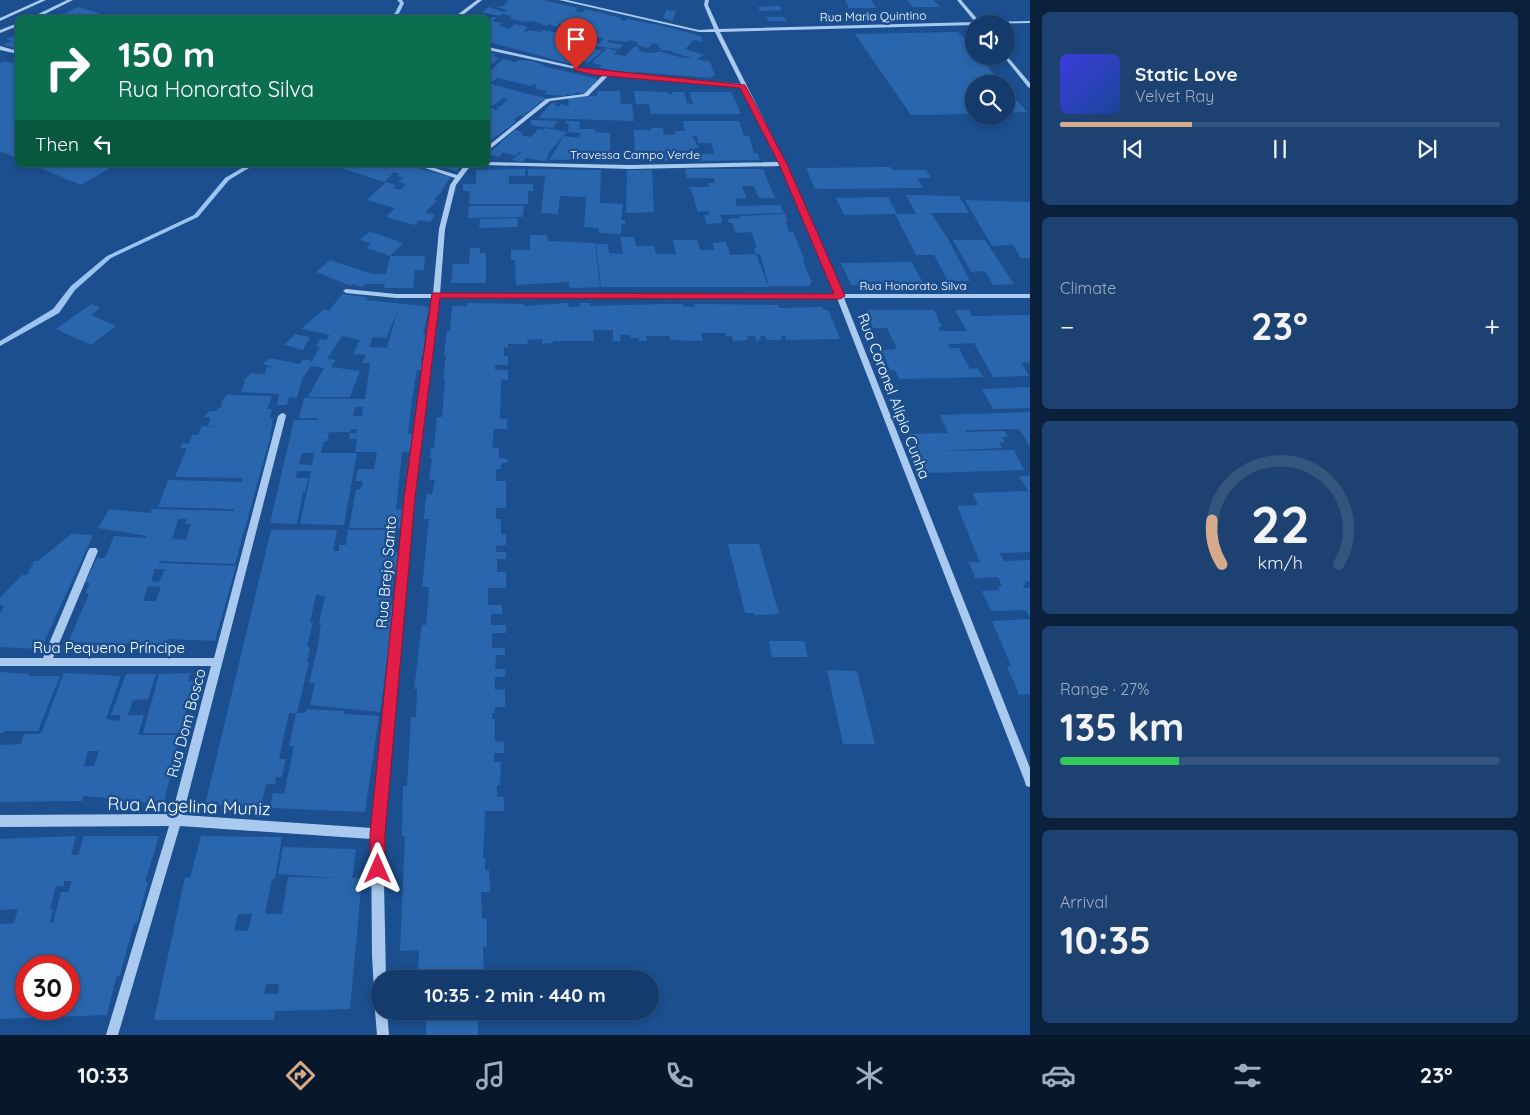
<!DOCTYPE html>
<html lang="en">
<head>
<meta charset="utf-8">
<style>
	:root { --surface:#143b6b; --page:#1d4271; --text:#f1f3f6; --muted:#9dadc1; --line:#33557e; --accent:#d6ab8b }
	body { margin:0; font-family:Quicksand,sans-serif; background:var(--page); color:var(--text); height:100vh; display:flex; flex-direction:column; font-size:19px; white-space:nowrap }
	* { box-sizing:border-box; margin:0 }
	p { font-size:16px; color:var(--muted) }
	.icon { flex:none; width:28px; height:28px; fill:none; stroke:currentColor; stroke-width:2; stroke-linecap:round; stroke-linejoin:round }
	.map { position:relative; flex:1; overflow:hidden }
	.panel { display:flex; flex-direction:column; gap:12px; padding:12px; background:#0b203b; width:500px }
	.panel>* { flex:none }
	.top-card { position:absolute; left:15px; top:15px; width:475px; height:152px; border-radius:8px; box-shadow:0 2px 8px #0003,0 0 0 1px var(--line); background:#0b6e4f; color:#fff; overflow:hidden }
	.fabs { position:absolute; left:965px; top:15px; display:grid; gap:10px }
	.fabs a { display:grid; place-items:center; width:50px; height:50px; border-radius:50%; background:var(--surface); box-shadow:0 2px 8px #0003,0 0 0 1px var(--line); font-size:25px }
	.speed { position:absolute; left:15px; top:955px; display:flex; gap:10px; font-size:25px; font-weight:700; text-align:center }
	.speed>* { display:grid; place-content:center; width:65px; height:65px; border-radius:50%; background:var(--surface); box-shadow:0 2px 8px #0003,0 0 0 1px var(--line); line-height:1 }
	.speed .limit { border:8px solid #d22; background:#fff; color:#111 }
	.pin { position:absolute; display:grid; place-items:center; width:42px; height:42px; color:#fff; margin:-51px -21px; border-radius:50% 50% 50% 0; rotate:-45deg; box-shadow:0 0 5px #0007 }
	.pin .icon { rotate:45deg }
	.me { position:absolute; width:55px; margin:-28px; rotate:0deg; stroke-linejoin:round; filter:drop-shadow(0 0 4px #0008) }
	.turn { display:flex; align-items:center; gap:18px; height:105px; padding:0 20px; font-size:22px }
	.turn .icon { width:65px; height:65px; stroke-width:2.5 }
	.turn b { display:block; font-size:35px; line-height:42px }
	.then { display:flex; align-items:center; height:48px; padding:0 20px; background:#0003; gap:10px; font-size:19px }
	.big { font-size:38px; font-weight:800; line-height:1.1 }
	.panel .widget { flex:1; display:flex; flex-direction:column; justify-content:center; gap:8px; min-width:0; padding:0 18px; border-radius:8px; background:var(--page) }
	.panel .dial { align-items:center; gap:0 }
	.dial svg { height:130px; overflow:visible; fill:none; stroke:var(--line); stroke-width:7; stroke-linecap:round; text-anchor:middle }
	.dial text { fill:var(--text); stroke:none }
	.song { display:flex; align-items:center; gap:15px }
	.cover { width:60px; height:60px; border-radius:8px; background:linear-gradient(135deg,hsl(240 70% 55%),hsl(220 70% 35%)) }
	.played { height:5px; border-radius:2px; background:linear-gradient(90deg,var(--accent) 30%,var(--line) 30%) }
	.keys { display:flex; justify-content:space-around; direction:ltr }
	.heat { display:flex; justify-content:space-between; align-items:center; font-size:28px; direction:ltr }
	.charge { height:8px; border-radius:4px; background:linear-gradient(90deg,#34c759 27%,var(--line) 0) }
	.trip { position:absolute; left:371px; top:970px; width:288px; height:50px; border-radius:25px; background:var(--surface); box-shadow:0 2px 8px #0003,0 0 0 1px var(--line); font-weight:800; line-height:50px; text-align:center }
	.tabs { display:flex; height:80px; justify-content:space-around; align-items:center; background:#08182b; color:var(--muted) }
	.tabs .icon { width:35px; height:35px }
	.tabs .on { color:var(--accent) }
	.tabs b { font-size:22px; color:var(--text) }
	main { display:flex; flex:1; min-height:0 }
	.map>svg:first-child { display:block }
</style>
</head>
<body>
<main>
<div class="map">
<svg width="1030" height="1035" viewBox="0 0 1030 1035">
	<rect width="100%" height="100%" fill="#1b4f8f"/>
	<g fill="none" stroke-linecap="round" stroke-linejoin="round">
		<path fill="#9cc4f0" fill-rule="evenodd" d="M397,0H402L404,3C400,11 399,18 389,18L395,13L400,3Z
			M247,165H254L229,180L198,217L111,258L75,290L59,313L0,346V341L53,309L71,286L107,256L194,215L225,178Z"/>
	</g>
	<path fill="#2a66ad" fill-rule="evenodd" d="M506,0H543L578,8L575,11L582,13L585,9L622,18L620,20L625,21L627,19L659,25L701,36L702,42L694,40L685,49L704,55L697,59L710,62L715,75L710,78L637,72L636,73L610,70L599,67L602,65L592,63L607,48L617,51L614,54L625,56L635,46L640,48L638,50L644,52L656,53L658,51L683,58H692L672,52L673,51L659,50L662,48L657,47L659,45L653,43L648,48L636,45L639,43L629,40L627,42L609,40L607,42L624,45L619,49L596,46L594,48L602,51L588,63L580,60L575,65L488,42V23H490L488,22L489,20H488L493,17L497,18L492,21L502,23L499,26L509,29L515,24L528,27L523,31L527,32L529,30L540,32L543,30L569,35L562,41H565L562,44L569,46L578,38H592L588,41L598,44L604,39L574,30L572,32L565,30L562,29L566,25L559,24L556,27L549,24L547,26L532,21L525,22L509,18L512,16L502,14L499,16L482,12L489,7L504,12L507,10L496,7L503,6L509,1Z
		M845,0H871L876,8H849Z
		M907,0H934L940,7H913Z
		M779,6L782,10L760,11L758,7Z
		M78,7L112,17V18H57Z
		M666,10L676,11L672,21L663,18Z
		M766,17H784L787,21H768Z
		M958,32L974,50V56H979L1002,84H974V114L911,115L855,34Z
		M14,36L18,37V49L3,45L12,41L6,39Z
		M488,52L496,54L492,56L499,58L488,68Z
		M503,59L515,62L518,60L532,61L544,65L543,66L598,79L584,94L578,92L572,95L567,94L564,96L543,94L547,91L537,89L535,87L538,85L533,84L531,86L497,78L493,82L488,81V71H490Z
		M18,60V159L0,151V63L5,61L11,63Z
		M488,83L528,94L546,98L523,116L520,115L513,120L516,121L511,126L489,141L488,106L496,110L499,108L495,107L501,106L508,99L503,98L493,106L488,104Z
		M1006,88L1027,112L1006,113Z
		M597,91H620L621,104H632L634,121L538,118L552,103H555V106H560V104L569,106L568,97L597,96Z
		M634,91L668,92L669,94H673L672,92H684L687,103L693,104L689,92H731L741,114H651L649,104H636Z
		M531,120L558,121L552,128L531,125Z
		M566,121H580L579,129H595V132L610,133V159L549,160L564,136L579,138L580,133L568,132L569,124L565,123Z
		M683,121H739L744,136H749L754,153H757L760,160L699,161L697,154H714L713,149L711,143H698L697,136H692L699,148H694L698,161L635,160L634,130H651V128H663L664,135L676,134L675,131H685Z
		M545,128L567,132L550,151L545,161L526,158L522,162L512,160L521,152H519L515,156L503,152L499,157L488,154L515,130L523,132L521,135L531,137L538,129L543,130Z
		M33,165H115L81,185Z
		M345,165H407L451,177L441,191H443L434,199L437,200L425,213L435,214L430,222L419,220L415,225L386,217L395,208L367,200L386,182L396,185L393,188L400,190L406,184L398,182L403,178L397,176L399,174L394,172L384,182L341,168Z
		M436,165H462L456,171Z
		M890,167L893,170H926L931,178H917L923,188L815,189L806,168Z
		M525,169V176H509V184H533V191H528V204H469L470,191H463V184H476V170Z
		M528,169L601,170L600,203L623,204L621,220H625V224H622L621,227V234L599,233V228L584,227L586,197L560,196L558,214L541,213L545,176H528Z
		M685,169H763L775,198H759L754,186H742L747,198L735,199L737,206L780,205L784,213L720,215L723,223L707,224L704,215H709L708,211L698,212L690,187H709L708,183H715L714,178H687Z
		M627,170H652L654,212L626,213Z
		M906,195L959,196L969,213H931L948,239L970,281H948L934,255H916L895,214L844,215L836,198L888,197L897,214H916Z
		M965,200L1030,202V258H1021L1013,245L992,246Z
		M469,206H524L523,214L522,217L468,218Z
		M785,214L788,221H785L789,232H793L805,260L802,259L812,282L810,283L811,286H769L760,254H756L754,248H756V244L751,232L736,233L732,223H729L728,219L740,218L739,216Z
		M517,218L518,227L479,228L480,219Z
		M369,232L375,233L403,243L390,256L367,248L371,244L360,240Z
		M530,235H547L548,241L595,243L600,287L574,288L569,287V282L516,285L515,260H511V250H530Z
		M620,237H634L636,246H654L656,254H676L673,240H697L700,250H715L712,243L726,242L730,255L756,254L769,287H601L596,244H608L609,253L623,254Z
		M953,240H985L1014,284L993,285L985,271L971,272Z
		M470,248H480V253H486V283H451L453,264H469Z
		M390,256H425L424,270H415L413,288H384L385,284H365L362,287L353,284L351,286L316,272L330,260L372,274H386Z
		M912,262L925,287H909L908,285L891,284L851,285L841,263Z
		M342,294L367,297L366,300L424,306L429,309L423,334H425L423,356H421L422,370H417L412,400L408,434H412L410,452H402L396,510L402,509L400,528H349L356,489H361L363,481H355L358,469H374L377,452H355L357,439H349L350,433L356,434L357,429H351L350,432L315,433H329L327,441H324L321,453H357L344,525L300,524L311,471H297L296,478H308L305,492H303L297,524L270,523L294,420H317L318,418H299L304,398L365,399L370,363H362L366,355L353,354L360,340L342,336L327,359L336,360L331,367L360,371L350,397H308L324,368L311,366L302,379L297,398L289,397L287,405H277L279,394L241,392L245,381H243L251,373L265,374L267,367L276,368L263,364L270,358L300,364L303,359L312,361L320,347H316L320,339L326,340L330,335L301,329L324,309L329,311ZM397,312L387,348L369,347L373,337L386,338ZM355,407H363L362,416H353ZM302,453H314L312,465L299,464Z
		M467,303L524,304V306L568,303L569,307H580L579,303H590V306L665,304H683V306L695,307L694,304L778,305L779,308L822,307L823,310H828L840,339L786,340L785,336H781L782,340H767L765,336H760L761,340L756,341L755,336H747L748,340L733,341L732,336H726V333H701L703,341L670,340V336H646L647,341H639L638,338H631L630,335H620L621,341H613V330H593L594,341H553V343L542,344V339L527,340L528,344H508V348L504,347V356H508V365H495V370H508V380L501,379L500,419H507V429H494L492,448H499V458L507,459V463H501V469H496V481H506V508H496V519H501V534H506V545L496,546V552H506V559H497V572H506V588H488V605H502V614H491V625H506V633H492V648H505V655H496L495,669H505V677H495V690L505,689V707H495V713H492V719H495V741L504,742V753H494V762H501L500,785H497V797H504V811H485L483,858H485V870H489L490,892H481L482,919L487,918V947H483L484,976L483,979H418L419,950L400,951L405,836H402L403,786H407L411,717H416L417,689H414L422,625H426L428,604L429,587H422L429,519H424L425,506L427,494H432L435,480H429L432,459L430,458L431,448H434L437,417H442L445,379H443L446,355H444L447,331H450L452,306H467Z
		M91,304L100,308L91,315L116,326L91,345L56,329Z
		M867,310H934L942,327H938L940,331H967L955,310H969L972,316L1030,315V362L1021,363L1029,376L993,377L974,343L955,344H948L950,348H959L970,369L978,368L983,377L899,379L895,370H890L882,350L897,349L887,328H873Z
		M295,334L310,337L303,350L284,345Z
		M1030,387V408L993,409L982,389Z
		M227,395L272,396L267,409H272L270,418H273L270,438L235,564L160,561L158,563L236,566L215,641L169,639L167,645L70,642L69,640L89,594L85,593L90,583H85L97,558H105L114,536L146,538L147,536L98,528L109,509L150,513L152,509L234,511V509L158,507L168,480L243,482L242,478L175,477L187,448H180L182,443L189,444L192,435H198L202,426L216,427L208,426L211,417H203L210,411H217L218,408H221L222,401ZM178,519H187L185,524H191L186,540L172,539ZM155,569H165L159,582L151,581ZM148,586L161,587L156,601H143Z
		M1030,412V446L1019,429L965,430L966,432L1005,431L1008,437H1002L1005,442H999L1002,448L936,451L1014,450L1024,470L927,473L910,434L948,433L940,415Z
		M1019,476H1030V552L1000,553L1004,561L1030,560V581L1024,582L1026,584L1023,585L1024,588H1030V618L1026,610L991,611L982,591L1000,590L998,586H1002L998,577L975,578L969,562H980L957,506L978,505L972,493L1028,491Z
		M271,530H337L333,551H339V545H346L348,530H395L393,552H398L396,576L394,575L391,605H392V623L380,712L310,705L315,683H309L318,646L321,623H319L325,596L316,595L310,622H313L307,647H310L307,661L309,662L297,713H289L279,759H286L282,777H276L275,784H266L261,807L205,805Z
		M71,534L93,535L41,649L0,647V614L4,606L0,605V598L22,575H27L34,561H38Z
		M728,544H759L779,614L754,615V613H745Z
		M1030,619V694L1019,695L1007,666H1011L992,621Z
		M769,641H804L808,657H772Z
		M827,670L857,671L875,744H843Z
		M0,672L30,674L29,676H60L38,731H5L4,733H0Z
		M64,673L121,676L106,719L119,721L121,715H111L126,674H156L148,699L133,700L128,715H144L138,735H180L164,802L117,803L119,799L84,796L82,801L0,802V745L21,744L24,734H41ZM88,751H99L94,766H84Z
		M191,673L188,681H194L180,733H143L159,674Z
		M306,709L344,711V714L379,716L365,812L270,808L273,793L284,794L294,746H289L296,713H305Z
		M76,836L71,855H78L84,836H159L145,882H148L137,923H134L120,975L116,977L107,1015L0,1019V924L14,923L18,909L0,910V839ZM64,881H72L68,892H61L53,923H50L53,909H50L56,886H64ZM26,966H69V1009H26Z
		M201,836L282,837L275,879H272L265,914H282L288,877L338,878L278,874L283,847L356,849L352,878H362L350,1009L275,1011L274,1020H154L185,877L190,878ZM238,914H252L248,931L234,930ZM266,984H279L278,994H264Z
		M418,1011H478V1035H426V1015H417Z"/>
	<g fill="none" stroke-linecap="round" stroke-linejoin="round">
		<path fill="#a9c9ee" fill-rule="evenodd" d="M40,0H46L0,21V18Z
			M67,0H73L37,18H30Z
			M477,0H482L459,18H453Z
			M559,0H567L699,30L714,29L704,5L705,0H709L708,5L719,29L975,22L957,0H961L980,22L1030,21V23L974,24V25L720,32L786,164L843,294H1030V298H844L1030,768V787L1026,786L1025,782L837,298H439L413,498L383,834L386,979H380V996L376,994L374,990L372,956L371,839L180,826L118,1035H106L169,826L0,827V815L172,814L211,666H0V658H43L88,551L90,548H96L98,551L53,658H214L278,416L282,413L285,414L286,416L183,815L372,828L405,498L432,298H396L346,293L343,291L346,289L396,294H433L439,229L450,185L455,178L416,165H425L457,175L465,165H471L456,185L445,229L440,294H836L781,166L630,169L486,165H488V162L630,165L779,162L742,88L608,76L588,96L550,101L490,149L488,150V146L546,99L584,94L603,75L488,50V47L595,71L741,84L715,32H699Z
			M18,23V26L0,33V30Z
			M0,46L18,51V54L0,50Z
			M1006,55L1030,83V88L1028,87L1004,57Z
			M380,1005V1011H387L389,1035H377L375,1011L377,1007Z"/>
	</g>
	<path fill="#e11d48" stroke="#92132f" d="M574,67L745,85L787,164L845,296L840,299L440,298L415,498L385,834V869L383,874L378,876L372,874L370,869V834L404,498L432,293L834,294L779,164L740,88L595,75L574,70Z"/>
	<g text-anchor="middle" dominant-baseline="central" stroke-width="5" stroke-linejoin="round" paint-order="stroke">
		<g font-size="12" fill="#fff" stroke="#1b4f8f">
			<text transform="translate(873 16) rotate(-1)">Rua Maria Quintino</text>
			<text x="635" y="154">Travessa Campo Verde</text>
			<text x="913" y="285">Rua Honorato Silva</text>
		</g>
		<g font-size="15" fill="#fff" stroke="#1b4f8f">
			<text transform="translate(894 396) rotate(69)">Rua Coronel Alípio Cunha</text>
			<text transform="translate(386 572) rotate(-85)">Rua Brejo Santo</text>
			<text x="109" y="647">Rua Pequeno Príncipe</text>
			<text transform="translate(186 723) rotate(-75)">Rua Dom Bosco</text>
		</g>
		<g font-size="18" fill="#fff" stroke="#1b4f8f">
			<text transform="translate(189 806) rotate(2)">Rua Angelina Muniz</text>
		</g>
	</g>
</svg>
<div class="fabs">
<a><svg class="icon" aria-label="sound" viewBox="0 0 24 24"><path d="M4 9h4l5-4v14l-5-4H4zM17 9q2 3 0 6"/></svg></a>
<a><svg class="icon" aria-label="search" viewBox="0 0 24 24"><circle cx="10" cy="10" r="6"/><path d="M15 15l6 6"/></svg></a>
</div>
<div class="speed"><div class="limit">30</div></div>
<div class="pin" style="left:576px;top:69px;background:#d93025"><svg class="icon" aria-label="arrive" viewBox="0 0 24 24"><path d="M6 21V4h12l-3 4 3 4H6"/></svg></div>
<svg class="me" style="left:378px;top:869px" viewBox="-20 -20 40 40"><path d="M0-17L14 15 0 8-14 15z" fill="#e11d48" stroke="#fff" stroke-width="4"/></svg>
<div class="trip">10:35 · 2 min · 440 m</div>
<div class="top-card">
<div class="turn"><svg class="icon" aria-label="right" viewBox="0 0 24 24"><path d="M7 20v-9h11M14 6l5 5-5 5"/></svg><div><b>150 m</b>Rua Honorato Silva</div></div>
<div class="then">Then<svg class="icon" aria-label="left" viewBox="0 0 24 24"><path d="M17 20v-9H6M10 6l-5 5 5 5"/></svg></div>
</div>
</div>
<section class="panel">
<div class="widget">
<div class="song"><i class="cover"></i><div><b>Static Love</b><p>Velvet Ray</p></div></div>
<div class="played"></div>
<div class="keys"><svg class="icon" aria-label="previous" viewBox="0 0 24 24"><path d="M18 5L8 12l10 7zM5 5v14"/></svg><svg class="icon" aria-label="pause" viewBox="0 0 24 24"><path d="M8 5v14M16 5v14"/></svg><svg class="icon" aria-label="next" viewBox="0 0 24 24"><path d="M6 5l10 7-10 7zM19 5v14"/></svg></div>
</div>
<div class="widget"><p>Climate</p>
<div class="heat"><a>−</a><b class="big">23°</b><a>+</a></div>
</div>
<div class="widget dial"><svg viewBox="0 0 100 80">
<path d="M14 69A42 42 0 1 1 86 69"/>
<path d="M14 69A42 42 0 0 1 8 42" stroke="#d6ab8b"/>
<text x="50" y="56" font-size="32" font-weight="700">22</text>
<text x="50" y="72" font-size="11">km/h</text>
</svg></div>
<div class="widget"><p>Range · 27%</p><b class="big">135 km</b><div class="charge"></div></div>
<div class="widget"><p>Arrival</p><b class="big">10:35</b></div>
</section>
</main>
<nav class="tabs">
<b>10:33</b>
<svg class="icon on" aria-label="directions" viewBox="0 0 24 24"><path d="M12 3l9 9-9 9-9-9zM9 14v-3h6M13 9l2 2-2 2"/></svg>
<svg class="icon" aria-label="music" viewBox="0 0 24 24"><path d="M9 18V5l10-2v13"/><circle cx="6" cy="18" r="3"/><circle cx="16" cy="16" r="3"/></svg>
<svg class="icon" aria-label="phone" viewBox="0 0 24 24"><path d="M5 4h4l2 5-3 2q2 4 5 5l2-3 5 2v4C11 20 4 13 5 4z"/></svg>
<svg class="icon" aria-label="climate" viewBox="0 0 24 24"><path d="M12 3v18M4 7l16 10M4 17L20 7"/></svg>
<svg class="icon" aria-label="car" viewBox="0 0 24 24"><path d="M5 17H2v-5l4-1 3-4h7l3 4 3 1v5h-3M9 17h6M6 11h13"/><circle cx="7" cy="17" r="2"/><circle cx="17" cy="17" r="2"/></svg>
<svg class="icon" aria-label="filters" viewBox="0 0 24 24"><path d="M4 7h16M4 17h16"/><circle cx="9" cy="7" r="2"/><circle cx="15" cy="17" r="2"/></svg>
<b>23°</b>
</nav>
</body>
</html>
